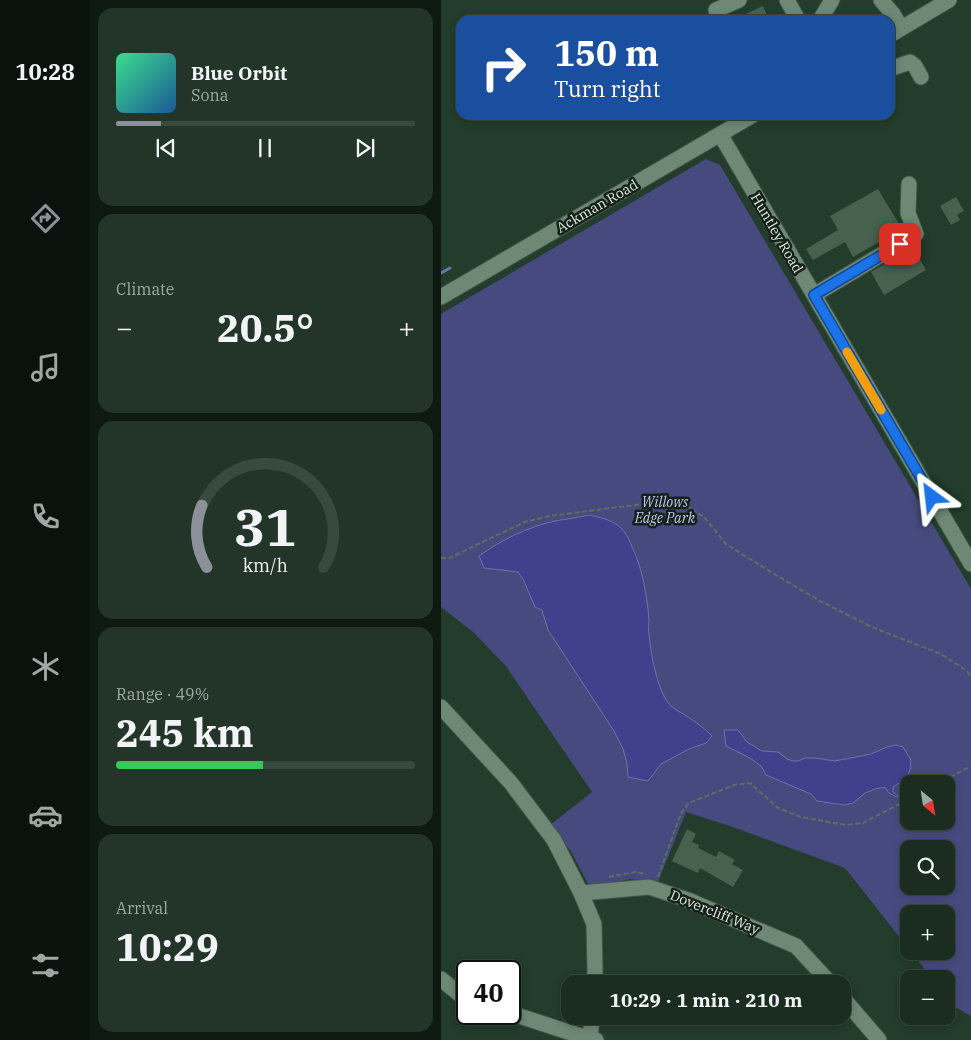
<!DOCTYPE html>
<html lang="en">
<head>
<meta charset="utf-8">
<style>
	:root { --surface:#1a2d20; --page:#233529; --text:#f1f3f6; --muted:#9fa8a5; --line:#38493e; --accent:#8c9099 }
	body { margin:0; font-family:"IBM Plex Serif",serif; background:var(--page); color:var(--text); height:100vh; display:flex; flex-direction:column; font-size:19px; white-space:nowrap }
	* { box-sizing:border-box; margin:0 }
	p { font-size:16px; color:var(--muted) }
	.icon { flex:none; width:28px; height:28px; fill:none; stroke:currentColor; stroke-width:2; stroke-linecap:round; stroke-linejoin:round }
	.map { position:relative; flex:1; overflow:hidden }
	.sheet { display:flex; flex-direction:column; gap:8px; padding:8px; background:#0e1912; width:351px }
	.sheet>* { flex:none }
	.top-card { position:absolute; left:15px; top:15px; width:439px; height:105px; border-radius:15px; box-shadow:0 2px 8px #0003,0 0 0 1px var(--line); background:#1a4fa0; color:#fff; overflow:hidden }
	.needle { width:32px; rotate:150deg }
	.fabs { position:absolute; left:459px; top:775px; display:grid; gap:10px }
	.fabs a { display:grid; place-items:center; width:55px; height:55px; border-radius:10px; background:var(--surface); box-shadow:0 2px 8px #0003,0 0 0 1px var(--line); font-size:25px }
	.speed { position:absolute; left:15px; top:960px; display:flex; gap:10px; font-size:25px; font-weight:700; text-align:center }
	.speed>* { display:grid; place-content:center; width:65px; height:65px; border-radius:50%; background:var(--surface); box-shadow:0 2px 8px #0003,0 0 0 1px var(--line); line-height:1 }
	.speed .limit { border:2px solid #111; border-radius:8px; background:#fff; color:#111 }
	.pin { position:absolute; display:grid; place-items:center; width:42px; height:42px; color:#fff; margin:-21px; border-radius:10px; box-shadow:0 2px 8px #0006 }
	.me { position:absolute; width:55px; margin:-28px; rotate:330deg; stroke-linejoin:round; filter:drop-shadow(0 0 4px #0008) }
	.turn { display:flex; align-items:center; gap:18px; height:105px; padding:0 15px; font-size:22px }
	.turn .icon { width:65px; height:65px; stroke-width:2.5 }
	.turn b { display:block; font-size:35px; line-height:42px }
	.big { font-size:38px; font-weight:700; line-height:1.1 }
	.sheet .tile { flex:1; display:flex; flex-direction:column; justify-content:center; gap:8px; min-width:0; padding:0 18px; border-radius:15px; background:var(--page) }
	.sheet .dial { align-items:center; gap:0 }
	.dial svg { height:130px; overflow:visible; fill:none; stroke:var(--line); stroke-width:7; stroke-linecap:round; text-anchor:middle }
	.dial text { fill:var(--text); stroke:none }
	.song { display:flex; align-items:center; gap:15px }
	.cover { width:60px; height:60px; border-radius:8px; background:linear-gradient(135deg,hsl(150 70% 55%),hsl(210 70% 35%)) }
	.played { height:5px; border-radius:2px; background:linear-gradient(90deg,var(--accent) 15%,var(--line) 15%) }
	.keys { display:flex; justify-content:space-around; direction:ltr }
	.heat { display:flex; justify-content:space-between; align-items:center; font-size:28px; direction:ltr }
	.charge { height:8px; border-radius:4px; background:linear-gradient(90deg,#34c759 49%,var(--line) 0) }
	.trip { position:absolute; left:120px; top:975px; width:290px; height:50px; border-radius:15px; background:var(--surface); box-shadow:0 2px 8px #0003,0 0 0 1px var(--line); font-weight:700; line-height:50px; text-align:center }
	main { display:flex; flex:1; min-height:0 }
	.tab-bar { display:flex; flex-direction:column; width:90px; justify-content:space-around; align-items:center; background:#0a120d; color:var(--muted) }
	.tab-bar .icon { width:35px; height:35px }
	.tab-bar .active { color:var(--accent) }
	.tab-bar b { font-size:22px; color:var(--text) }
	.map>svg:first-child { display:block }
</style>
</head>
<body>
<main>
<nav class="tab-bar">
<b>10:28</b>
<svg class="icon active" aria-label="directions" viewBox="0 0 24 24"><path d="M12 3l9 9-9 9-9-9zM9 14v-3h6M13 9l2 2-2 2"/></svg>
<svg class="icon" aria-label="music" viewBox="0 0 24 24"><path d="M9 18V5l10-2v13"/><circle cx="6" cy="18" r="3"/><circle cx="16" cy="16" r="3"/></svg>
<svg class="icon" aria-label="phone" viewBox="0 0 24 24"><path d="M5 4h4l2 5-3 2q2 4 5 5l2-3 5 2v4C11 20 4 13 5 4z"/></svg>
<svg class="icon" aria-label="climate" viewBox="0 0 24 24"><path d="M12 3v18M4 7l16 10M4 17L20 7"/></svg>
<svg class="icon" aria-label="car" viewBox="0 0 24 24"><path d="M5 17H2v-5l4-1 3-4h7l3 4 3 1v5h-3M9 17h6M6 11h13"/><circle cx="7" cy="17" r="2"/><circle cx="17" cy="17" r="2"/></svg>
<svg class="icon" aria-label="filters" viewBox="0 0 24 24"><path d="M4 7h16M4 17h16"/><circle cx="9" cy="7" r="2"/><circle cx="15" cy="17" r="2"/></svg>
</nav>
<section class="sheet">
<div class="tile">
<div class="song"><i class="cover"></i><div><b>Blue Orbit</b><p>Sona</p></div></div>
<div class="played"></div>
<div class="keys"><svg class="icon" aria-label="previous" viewBox="0 0 24 24"><path d="M18 5L8 12l10 7zM5 5v14"/></svg><svg class="icon" aria-label="pause" viewBox="0 0 24 24"><path d="M8 5v14M16 5v14"/></svg><svg class="icon" aria-label="next" viewBox="0 0 24 24"><path d="M6 5l10 7-10 7zM19 5v14"/></svg></div>
</div>
<div class="tile"><p>Climate</p>
<div class="heat"><a>−</a><b class="big">20.5°</b><a>+</a></div>
</div>
<div class="tile dial"><svg viewBox="0 0 100 80">
<path d="M14 69A42 42 0 1 1 86 69"/>
<path d="M14 69A42 42 0 0 1 11 31" stroke="#8c9099"/>
<text x="50" y="56" font-size="32" font-weight="700">31</text>
<text x="50" y="72" font-size="11">km/h</text>
</svg></div>
<div class="tile"><p>Range · 49%</p><b class="big">245 km</b><div class="charge"></div></div>
<div class="tile"><p>Arrival</p><b class="big">10:29</b></div>
</section>
<div class="map">
<svg width="530" height="1040" viewBox="0 0 530 1040">
	<rect width="100%" height="100%" fill="#233c2b"/>
	<path fill="#474a7e" fill-rule="evenodd" d="M265,159L279,165L530,589V1016L514,1007L505,996V979H491L470,951H505V914H468L467,948L404,868L289,826L245,812L217,882L189,879L158,886H149L146,882L131,853L109,825L151,792L64,665L32,632L0,607V314ZM468,784H505V821H468ZM468,849H505V886H468Z"/>
	<path fill="#40408d" stroke="#6e73a5" d="M149,515C161,518 172,520 181,529C186,534 189,542 192,549C202,571 206,596 208,620C208,625 207,630 208,635C210,654 215,682 224,698C230,709 237,710 247,717C256,723 264,729 271,736L265,743L248,749L220,764L207,781L187,777L186,763L182,749L173,731L107,630L101,610L94,607L82,579L77,572L43,568L38,556C60,540 87,527 114,521C126,519 138,517 149,515Z
		M283,730H297L306,742L321,751L337,752L346,759L352,761H357L364,758H374L394,761L430,754L446,747L455,745L462,747L470,760L469,769L466,778L452,787V792L457,796L455,797L448,793L444,787L434,789L424,793L412,803L403,805L376,801L370,794L325,775L320,766L309,758L285,746Z"/>
	<g fill="none" stroke-linecap="round" stroke-linejoin="round">
		<path stroke="#6e73a5" stroke-width="3" d="M0,273L9,268"/>
	</g>
	<path fill="#47614e" d="M322,6L328,20H292Z
		M437,189L461,229L412,257L404,242L372,260L365,249L397,230L389,216Z
		M515,197L523,211L516,215L519,220L510,225L499,206Z
		M472,247L485,270L443,295L430,272Z
		M246,829L255,834L251,842L258,845L257,848L275,857L278,851L294,860L291,864L302,870L292,887L259,868L257,873L231,861Z"/>
	<g fill="none" stroke-linecap="round" stroke-linejoin="round">
		<defs>
			<path id="minor" d="M346,0L357,20
				M440,0L452,14L460,28
				M275,10L298,0
				M379,20L391,0
				M449,35L508,0
				M449,69L469,62L474,66L480,77
				M279,134L530,564
				M373,295L475,234L467,213L468,184
				M0,297L312,115
				M0,707L70,783L113,840L140,893L153,924L154,971L153,984
				M140,893L208,887L247,900L355,946L390,984
				M0,979L23,998L26,999
				M401,997L438,1040
				M69,1013L149,1039L155,1040
				M149,1040L151,1016"/>
		</defs>
		<use href="#minor" stroke="#415648" stroke-width="17"/>
		<path stroke="#5a7061" stroke-width="2" stroke-dasharray="5 2.5" stroke-linecap="butt" d="M0,558H9L35,545L84,522L109,516L217,502L243,504L264,518L285,544L333,574L381,602L433,628L500,654L526,671L530,677
			M496,784L530,766
			M168,877L194,872L203,874
			M217,877L240,813L248,803L293,785L309,783L337,808L360,817L405,825L422,823L468,799"/>
		<use href="#minor" stroke="#6e8875" stroke-width="15"/>
	</g>
	<g fill="none" stroke-linecap="round" stroke-linejoin="round">
		<defs>
			<path id="route" d="M459,244L373,295L491,497"/>
		</defs>
		<use href="#route" stroke="#114b97" stroke-width="12"/>
		<use href="#route" stroke="#1a73e8" stroke-width="9"/>
		<path stroke="#f59e0b" stroke-width="9" d="M406,352L440,410"/>
	</g>
	<g text-anchor="middle" dominant-baseline="central" stroke-width="5" stroke-linejoin="round" paint-order="stroke">
		<g font-size="14" fill="#dae9de" stroke="#152018">
			<text transform="translate(156 206) rotate(-30)">Ackman Road</text>
			<text transform="translate(336 233) rotate(60)">Huntley Road</text>
			<text transform="translate(274 912) rotate(22)">Dovercliff Way</text>
		</g>
		<g font-size="14" font-style="italic" fill="#c0c6f2" stroke="#152018">
			<text x="224" y="502">Willows<tspan x="224" dy="16">Edge Park</tspan></text>
		</g>
	</g>
</svg>
<div class="fabs">
<a><svg class="needle" viewBox="-14 -14 28 28"><path d="M0-13l5 13h-10z" fill="#e53935"/><path d="M0 13l5-13h-10z" fill="#9fa8a5"/></svg></a>
<a><svg class="icon" aria-label="search" viewBox="0 0 24 24"><circle cx="10" cy="10" r="6"/><path d="M15 15l6 6"/></svg></a>
<a>+</a>
<a>−</a>
</div>
<div class="speed"><div class="limit">40</div></div>
<div class="pin" style="left:459px;top:244px;background:#d93025"><svg class="icon" aria-label="arrive" viewBox="0 0 24 24"><path d="M6 21V4h12l-3 4 3 4H6"/></svg></div>
<svg class="me" style="left:491px;top:497px" viewBox="-20 -20 40 40"><path d="M0-17L14 15 0 8-14 15z" fill="#1a73e8" stroke="#fff" stroke-width="4"/></svg>
<div class="trip">10:29 · 1 min · 210 m</div>
<div class="top-card">
<div class="turn"><svg class="icon" aria-label="right" viewBox="0 0 24 24"><path d="M7 20v-9h11M14 6l5 5-5 5"/></svg><div><b>150 m</b>Turn right</div></div>
</div>
</div>
</main>
</body>
</html>
